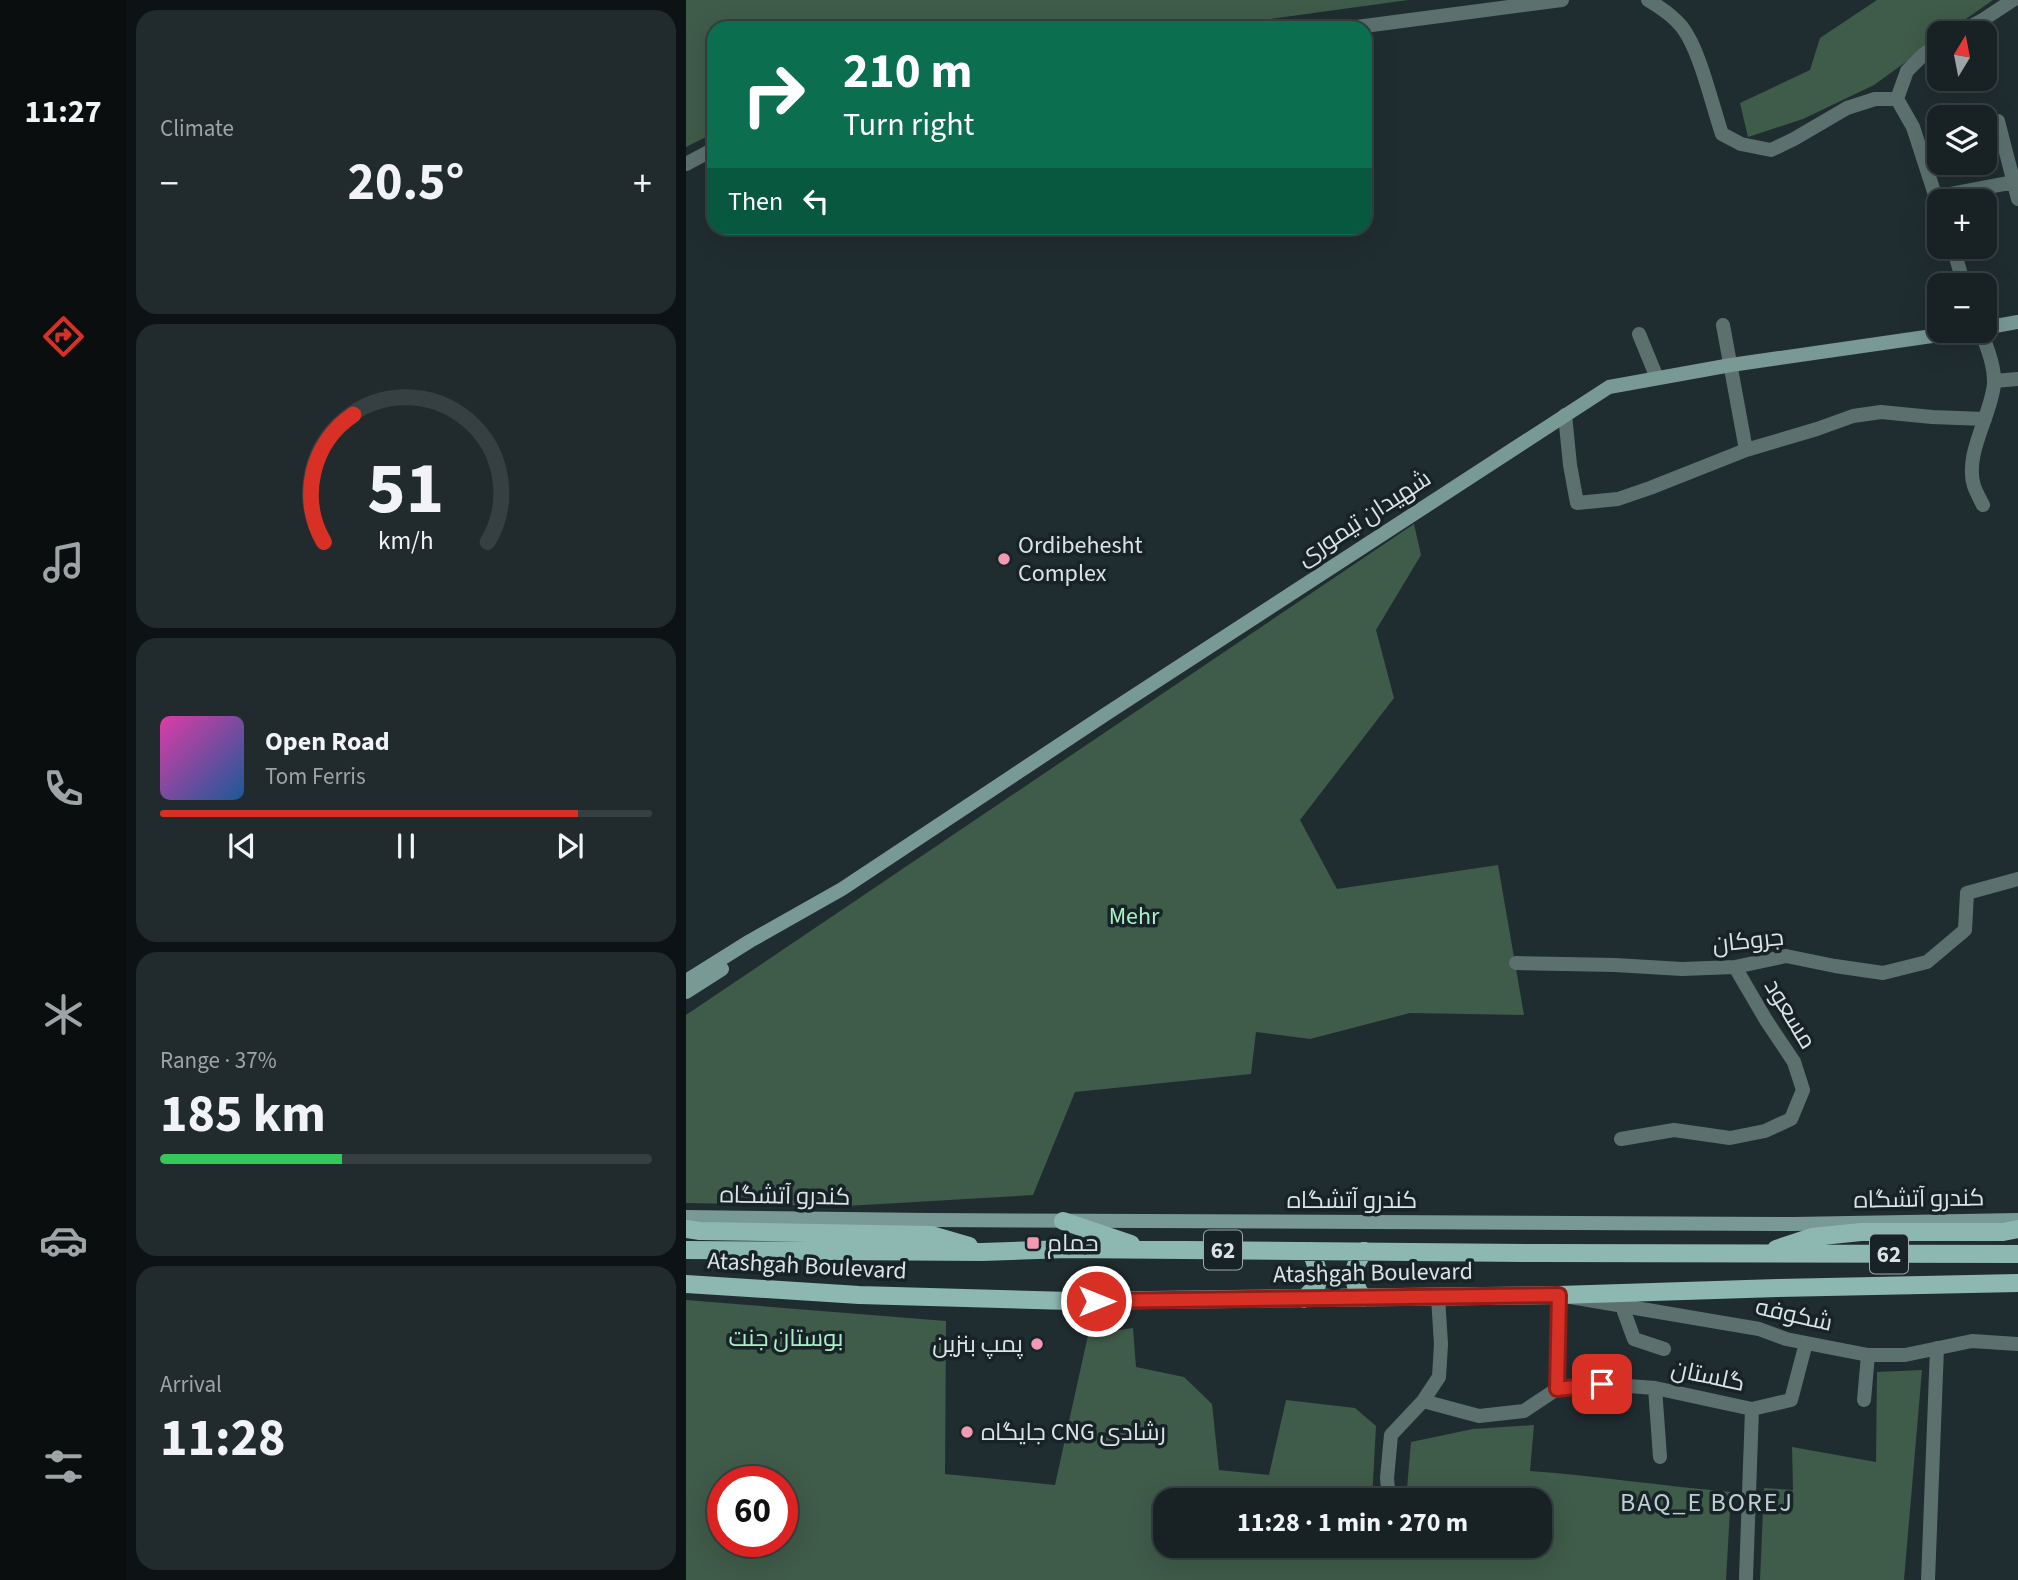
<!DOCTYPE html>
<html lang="en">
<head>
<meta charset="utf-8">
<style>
	:root { --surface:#182224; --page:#212a2c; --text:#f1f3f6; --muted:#9fa4a6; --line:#363f41; --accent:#d93025 }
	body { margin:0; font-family:"Source Sans 3",Cairo,sans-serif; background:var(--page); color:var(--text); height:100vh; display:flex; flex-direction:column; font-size:26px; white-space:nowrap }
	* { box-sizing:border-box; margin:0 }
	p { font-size:23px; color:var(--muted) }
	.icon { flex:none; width:38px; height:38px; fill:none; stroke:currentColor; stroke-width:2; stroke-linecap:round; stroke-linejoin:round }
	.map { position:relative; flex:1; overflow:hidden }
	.drawer { display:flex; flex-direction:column; gap:10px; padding:10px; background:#0d1314; width:560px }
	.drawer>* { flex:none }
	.guide { position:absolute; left:21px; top:21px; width:665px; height:214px; border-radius:21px; box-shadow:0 7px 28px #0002,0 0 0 2px var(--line); background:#0b6e4f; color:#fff; overflow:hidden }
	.needle { width:46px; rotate:10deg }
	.controls { position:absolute; left:1241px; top:21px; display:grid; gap:14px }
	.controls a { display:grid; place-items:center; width:70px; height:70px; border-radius:14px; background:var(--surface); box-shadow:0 7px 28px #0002,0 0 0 2px var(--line); font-size:35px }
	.speed { position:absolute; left:21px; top:1466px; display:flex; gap:14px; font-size:35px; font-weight:700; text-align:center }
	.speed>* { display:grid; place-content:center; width:91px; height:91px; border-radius:50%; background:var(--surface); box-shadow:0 7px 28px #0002,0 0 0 2px var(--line); line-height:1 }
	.speed .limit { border:10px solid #d22; background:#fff; color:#111 }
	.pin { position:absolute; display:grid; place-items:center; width:60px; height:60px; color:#fff; margin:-30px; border-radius:14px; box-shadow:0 4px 10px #0006 }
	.me { position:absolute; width:77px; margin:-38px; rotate:90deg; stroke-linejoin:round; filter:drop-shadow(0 0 5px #0008) }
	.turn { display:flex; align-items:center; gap:24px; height:147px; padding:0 21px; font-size:32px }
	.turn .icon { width:91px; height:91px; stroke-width:2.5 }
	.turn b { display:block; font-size:49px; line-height:60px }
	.then { display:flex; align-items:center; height:66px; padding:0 21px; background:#0003; gap:14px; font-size:26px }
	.big { font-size:52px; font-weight:700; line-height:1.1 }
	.drawer .card { flex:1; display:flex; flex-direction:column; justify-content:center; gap:10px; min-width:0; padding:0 24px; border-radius:21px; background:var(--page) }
	.drawer .dial { align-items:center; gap:0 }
	.dial svg { height:182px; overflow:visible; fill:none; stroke:var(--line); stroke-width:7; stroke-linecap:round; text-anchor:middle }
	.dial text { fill:var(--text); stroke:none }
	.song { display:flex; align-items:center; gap:21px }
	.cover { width:84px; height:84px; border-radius:10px; background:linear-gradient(135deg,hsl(320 70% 55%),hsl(210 70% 35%)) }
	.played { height:7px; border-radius:4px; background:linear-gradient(90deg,var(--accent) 85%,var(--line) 85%) }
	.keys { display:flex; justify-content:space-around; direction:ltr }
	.heat { display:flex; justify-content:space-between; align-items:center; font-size:38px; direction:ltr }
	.charge { height:10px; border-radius:5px; background:linear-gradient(90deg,#34c759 37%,var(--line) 0) }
	.trip { position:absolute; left:467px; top:1488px; width:399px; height:70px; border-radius:21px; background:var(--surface); box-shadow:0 7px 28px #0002,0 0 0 2px var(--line); font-weight:700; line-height:70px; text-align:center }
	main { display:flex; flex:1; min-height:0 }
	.dock { display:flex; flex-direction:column; width:126px; justify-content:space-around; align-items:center; background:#0a0e0e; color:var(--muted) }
	.dock .icon { width:49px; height:49px }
	.dock .on { color:var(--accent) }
	.dock b { font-size:32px; color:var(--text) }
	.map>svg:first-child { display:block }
</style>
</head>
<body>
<main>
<nav class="dock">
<b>11:27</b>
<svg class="icon on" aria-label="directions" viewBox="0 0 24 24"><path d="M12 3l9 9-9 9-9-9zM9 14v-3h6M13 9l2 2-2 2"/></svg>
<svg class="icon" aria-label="music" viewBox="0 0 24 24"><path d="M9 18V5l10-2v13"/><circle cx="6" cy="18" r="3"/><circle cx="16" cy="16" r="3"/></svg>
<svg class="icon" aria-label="phone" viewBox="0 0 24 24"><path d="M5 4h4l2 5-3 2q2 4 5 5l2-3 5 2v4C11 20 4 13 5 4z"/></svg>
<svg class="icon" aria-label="climate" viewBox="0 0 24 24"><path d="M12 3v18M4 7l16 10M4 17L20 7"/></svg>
<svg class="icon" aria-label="car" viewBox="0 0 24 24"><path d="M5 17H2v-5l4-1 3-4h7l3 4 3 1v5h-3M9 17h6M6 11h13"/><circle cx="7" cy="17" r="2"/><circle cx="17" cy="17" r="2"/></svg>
<svg class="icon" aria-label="filters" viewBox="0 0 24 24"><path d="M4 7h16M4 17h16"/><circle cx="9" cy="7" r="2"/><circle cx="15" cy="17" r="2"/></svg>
</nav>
<section class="drawer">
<div class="card"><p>Climate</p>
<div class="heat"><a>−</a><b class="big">20.5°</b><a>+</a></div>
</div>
<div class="card dial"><svg viewBox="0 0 100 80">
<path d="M14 69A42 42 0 1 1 86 69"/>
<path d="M14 69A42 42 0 0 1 27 13" stroke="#d93025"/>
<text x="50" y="56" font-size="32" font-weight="700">51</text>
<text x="50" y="72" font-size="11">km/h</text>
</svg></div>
<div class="card">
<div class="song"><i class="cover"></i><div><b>Open Road</b><p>Tom Ferris</p></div></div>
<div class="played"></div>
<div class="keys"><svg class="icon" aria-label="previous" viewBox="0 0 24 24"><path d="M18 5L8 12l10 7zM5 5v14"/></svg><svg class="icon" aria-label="pause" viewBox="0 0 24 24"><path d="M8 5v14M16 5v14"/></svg><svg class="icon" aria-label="next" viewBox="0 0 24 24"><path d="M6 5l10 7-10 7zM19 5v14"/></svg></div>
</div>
<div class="card"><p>Range · 37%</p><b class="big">185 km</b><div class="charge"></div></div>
<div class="card"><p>Arrival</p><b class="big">11:28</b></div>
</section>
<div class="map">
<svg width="1332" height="1580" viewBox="0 0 1332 1580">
	<rect width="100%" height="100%" fill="#202d30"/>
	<path fill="#3f5b49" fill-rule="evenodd" d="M0,0H722L519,28H28V133L0,147Z
		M1191,0H1307L1260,33H1253V38L1188,85L1117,119L1062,137L1054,103L1124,70L1134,38Z
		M728,524L735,555L690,630L708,698L614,820L651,889L812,865L838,1015L724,1013L624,1039L570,1032L565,1074L389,1092L347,1195L160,1206L0,1203V1015Z
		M0,1300L260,1321L259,1474L369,1485L402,1335L447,1328L450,1367L498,1377L526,1404L533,1470L583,1475L600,1400L669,1408L690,1426L686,1500H480V1545H854V1500H720L725,1442L787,1429L848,1425L844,1471C911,1476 978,1486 1045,1492L1040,1580H0ZM96,1482V1542H37V1482Z
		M1236,1370L1218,1580H1074L1078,1488L1107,1490L1106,1447L1190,1462L1191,1372Z"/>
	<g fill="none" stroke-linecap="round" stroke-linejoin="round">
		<path stroke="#5c716e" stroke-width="14" d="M1312,121L1332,199
			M1249,197L1328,182
			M1037,325L1060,450
			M1295,331C1301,348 1309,366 1308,384C1305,416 1278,454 1288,486C1290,492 1294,499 1297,505
			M953,334L971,378
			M1308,381L1332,379
			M879,415L884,465L891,503L932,499L964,488L1060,450L1131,429L1167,416L1195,412L1246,417L1299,419
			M830,963L929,965L996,969L1049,967L1100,956L1149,966L1197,973L1241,962L1279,930L1281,893L1332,879
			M935,1139L988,1130L1044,1138L1079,1131L1105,1119L1117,1090L1108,1062L1080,1020L1049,967
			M936,1306L948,1339L978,1349
			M969,1388L974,1457
			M871,1389L916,1384L969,1388L1066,1409L1105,1400L1120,1343
			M1178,1400L1182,1355
			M737,1401L793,1416L838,1411L871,1389L873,1295L1073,1329L1100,1339L1182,1355H1219L1286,1341L1332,1344
			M703,1500L701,1478L705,1435L737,1401L753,1377L755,1344L752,1297
			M1060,1578L1066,1409
			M1242,1580L1251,1348"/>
		<path stroke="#5c716e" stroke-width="14" d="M962,0C974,7 987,16 996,27C1014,50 1026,105 1036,134L1055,144L1085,150L1108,139L1161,108L1189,99H1211L1227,127L1253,207
			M663,28L876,0
			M1271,33L1295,21L1327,0
			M1211,99L1221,71L1238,54L1253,45
			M0,164L28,149
			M1267,247L1278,285"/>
		<path stroke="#789994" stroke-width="14" d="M1298,328L1332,322
			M0,981L64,941L156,889L420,714L923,387L1045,365L1281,331
			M0,992L36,969
			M0,1217L243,1220L1107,1224L1332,1220"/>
		<path stroke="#8db8b2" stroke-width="18" d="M377,1221L445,1244
			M0,1229L14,1231L245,1235L283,1246
			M1090,1249L1126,1237L1175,1232H1317L1332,1229
			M0,1250L296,1252L380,1249L852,1253L1332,1254
			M0,1284L173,1295L384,1301L873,1295L1092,1288L1332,1283
			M677,1298C664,1279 665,1270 678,1251
			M618,1299L631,1285V1268L625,1251"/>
	</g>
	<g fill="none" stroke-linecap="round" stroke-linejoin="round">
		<defs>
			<path id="route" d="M410,1301L873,1295L871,1389L916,1384"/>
		</defs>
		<use href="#route" stroke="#8d1f18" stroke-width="18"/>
		<use href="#route" stroke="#d93025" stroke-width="12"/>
	</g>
	<g fill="#f19ab2" stroke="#172326" stroke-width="2.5">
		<circle cx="318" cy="559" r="7"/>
		<rect x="340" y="1236" width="14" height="14" rx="3.5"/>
		<circle cx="351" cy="1344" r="7"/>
		<circle cx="281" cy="1432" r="7"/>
	</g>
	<g text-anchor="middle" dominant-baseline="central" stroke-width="7" stroke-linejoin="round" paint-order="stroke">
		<g fill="#172326" stroke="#a0a9ac" stroke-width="2">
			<rect x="518" y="1230.5" width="38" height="39" rx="5"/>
			<rect x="1184" y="1234.5" width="38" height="39" rx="5"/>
		</g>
		<g font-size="23" font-weight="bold" fill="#dbe3e5">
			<text x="537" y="1250">62</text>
			<text x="1203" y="1254">62</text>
		</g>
		<g font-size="24" fill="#dbe3e5" stroke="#172326">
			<text transform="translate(678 518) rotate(-33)">شهیدان تیموری</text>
			<text transform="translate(1062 941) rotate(-6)">جروکان</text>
			<text transform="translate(1104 1014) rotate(59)">مسعود</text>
			<text transform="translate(99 1196) rotate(1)">کندرو آتشگاه</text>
			<text transform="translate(1233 1199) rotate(-1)">کندرو آتشگاه</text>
			<text x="666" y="1200">کندرو آتشگاه</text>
			<text transform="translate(121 1266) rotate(3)">Atashgah Boulevard</text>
			<text transform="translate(687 1273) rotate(-1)">Atashgah Boulevard</text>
			<text transform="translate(1108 1315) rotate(13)">شکوفه</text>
			<text transform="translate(1022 1376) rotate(12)">گلستان</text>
		</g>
		<g font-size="24" fill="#dbe3e5" stroke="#172326" text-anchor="start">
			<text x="332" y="545">Ordibehesht<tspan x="332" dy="28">Complex</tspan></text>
			<text x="361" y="1243">حمام</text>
			<text x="337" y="1344" text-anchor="end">پمپ بنزین</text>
			<text x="295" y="1432">جایگاه CNG رشادی</text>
		</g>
		<g font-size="24" fill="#aeeec6" stroke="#172326">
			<text x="448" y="916">Mehr</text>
			<text x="100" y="1338">بوستان جنت</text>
		</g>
		<g font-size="26" letter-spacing="2" fill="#becdd1" stroke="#172326">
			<text x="1021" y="1502">BAQ_E BOREJ</text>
		</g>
	</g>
</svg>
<div class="controls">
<a><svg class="needle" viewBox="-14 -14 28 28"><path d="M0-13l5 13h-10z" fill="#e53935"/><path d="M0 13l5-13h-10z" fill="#9fa4a6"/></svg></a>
<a><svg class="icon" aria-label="layers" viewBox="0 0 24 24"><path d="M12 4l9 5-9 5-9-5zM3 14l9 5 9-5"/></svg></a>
<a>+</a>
<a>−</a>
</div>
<div class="speed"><div class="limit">60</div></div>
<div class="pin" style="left:916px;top:1384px;background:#d93025"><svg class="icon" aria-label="arrive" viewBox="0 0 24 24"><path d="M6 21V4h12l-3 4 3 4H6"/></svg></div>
<svg class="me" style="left:410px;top:1301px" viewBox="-20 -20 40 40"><circle r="17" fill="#d93025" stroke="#fff" stroke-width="3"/><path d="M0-11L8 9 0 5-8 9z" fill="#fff"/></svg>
<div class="trip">11:28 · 1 min · 270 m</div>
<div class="guide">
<div class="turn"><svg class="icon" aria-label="right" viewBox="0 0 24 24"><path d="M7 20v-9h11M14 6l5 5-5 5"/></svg><div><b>210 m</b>Turn right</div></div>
<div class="then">Then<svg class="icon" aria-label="left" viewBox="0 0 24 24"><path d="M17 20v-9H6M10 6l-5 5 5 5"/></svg></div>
</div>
</div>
</main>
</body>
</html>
